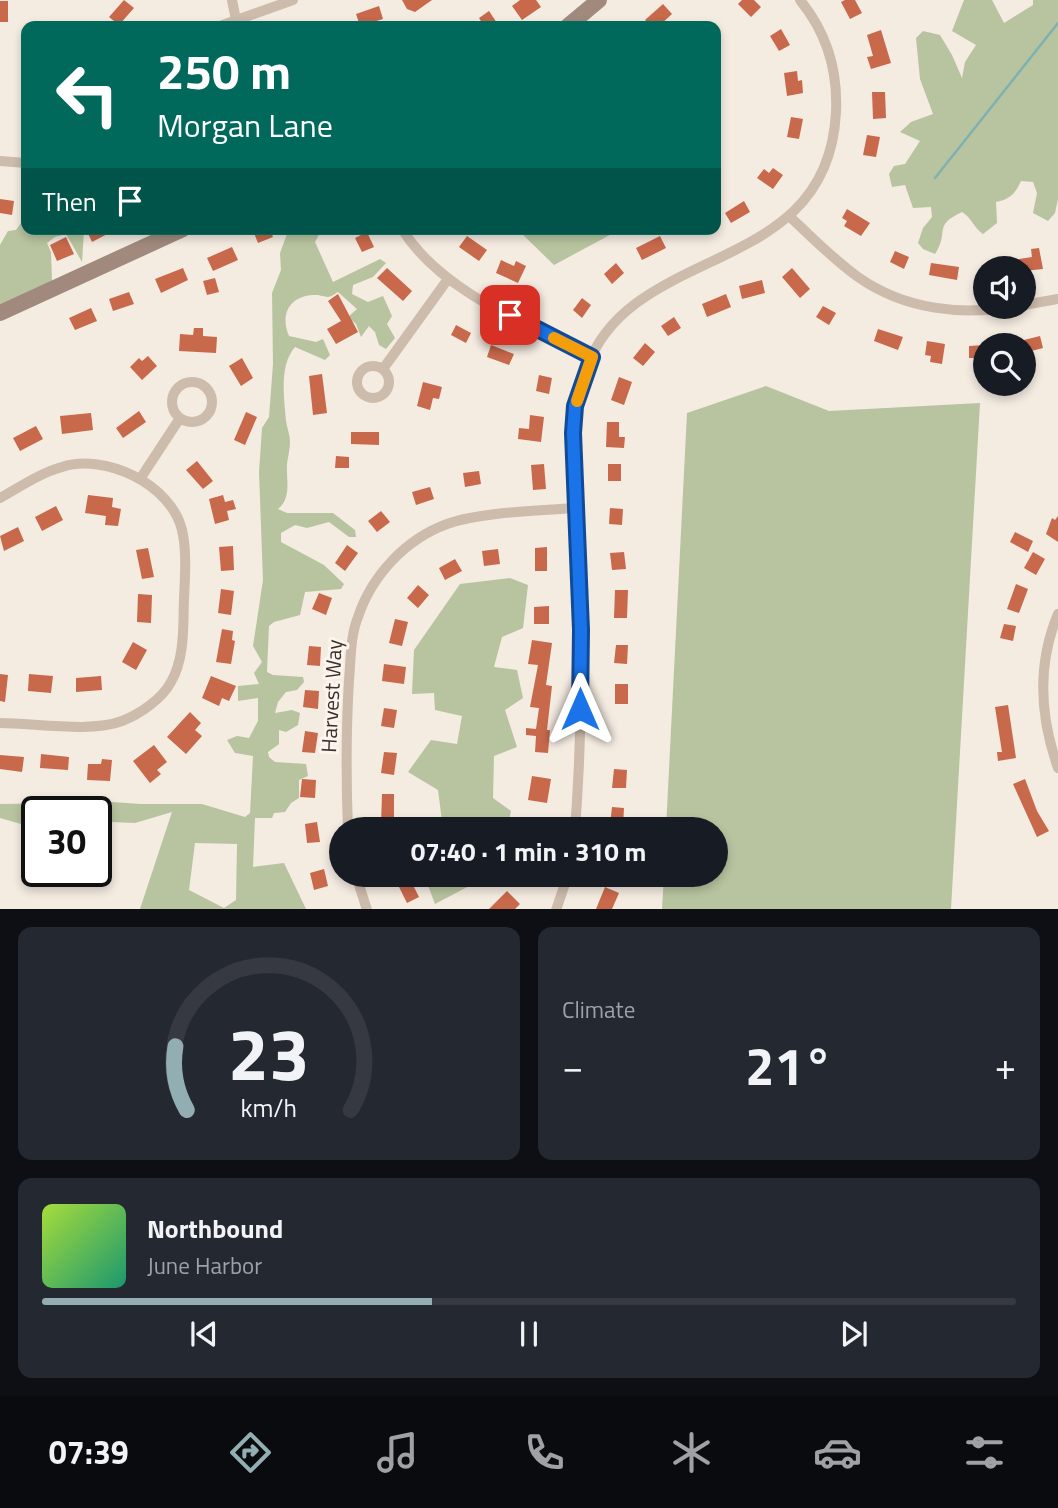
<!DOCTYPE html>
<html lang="en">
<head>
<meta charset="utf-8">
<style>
	:root { --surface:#171b24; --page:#242831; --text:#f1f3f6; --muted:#9ea1a6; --line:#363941; --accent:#92aeb2 }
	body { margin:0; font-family:"Titillium Web",sans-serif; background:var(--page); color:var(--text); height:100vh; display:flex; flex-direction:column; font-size:26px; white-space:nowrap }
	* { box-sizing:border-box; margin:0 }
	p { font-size:23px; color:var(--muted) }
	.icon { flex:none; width:38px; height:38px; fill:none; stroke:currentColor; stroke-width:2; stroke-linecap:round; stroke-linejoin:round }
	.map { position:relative; height:909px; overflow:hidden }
	.side { display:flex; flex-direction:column; gap:18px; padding:18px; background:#0d0f14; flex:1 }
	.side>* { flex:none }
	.banner { position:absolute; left:21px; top:21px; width:700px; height:214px; border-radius:14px; box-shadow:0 4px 10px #0003; background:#00695c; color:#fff; overflow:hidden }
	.tools { position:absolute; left:973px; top:256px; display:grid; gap:14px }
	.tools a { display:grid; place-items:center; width:63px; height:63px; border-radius:50%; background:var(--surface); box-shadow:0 4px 10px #0003; font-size:35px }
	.speed { position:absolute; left:21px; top:796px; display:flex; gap:14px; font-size:35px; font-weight:700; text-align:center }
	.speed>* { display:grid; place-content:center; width:91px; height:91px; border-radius:50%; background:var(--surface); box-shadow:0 4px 10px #0003; line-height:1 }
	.speed .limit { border:4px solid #111; border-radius:10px; background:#fff; color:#111 }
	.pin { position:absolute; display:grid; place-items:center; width:60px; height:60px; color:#fff; margin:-30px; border-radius:14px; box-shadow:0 4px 10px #0006 }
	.me { position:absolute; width:77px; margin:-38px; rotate:0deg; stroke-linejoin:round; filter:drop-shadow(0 0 5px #0008) }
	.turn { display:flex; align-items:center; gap:24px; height:147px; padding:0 21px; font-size:32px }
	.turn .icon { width:91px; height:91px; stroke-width:2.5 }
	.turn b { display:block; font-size:49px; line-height:60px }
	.then { display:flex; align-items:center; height:66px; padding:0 21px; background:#0003; gap:14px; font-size:26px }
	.big { font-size:52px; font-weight:700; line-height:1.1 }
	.side .tile { flex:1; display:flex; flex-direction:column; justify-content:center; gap:10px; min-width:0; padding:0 24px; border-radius:14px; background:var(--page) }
	.side .dial { align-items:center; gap:0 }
	.dial svg { height:182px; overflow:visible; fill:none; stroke:var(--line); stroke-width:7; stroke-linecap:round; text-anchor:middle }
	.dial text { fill:var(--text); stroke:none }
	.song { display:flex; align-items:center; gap:21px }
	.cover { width:84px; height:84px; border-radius:10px; background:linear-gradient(135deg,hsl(80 70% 55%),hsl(160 70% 35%)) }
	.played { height:7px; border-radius:4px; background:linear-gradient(90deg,var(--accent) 40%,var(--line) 40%) }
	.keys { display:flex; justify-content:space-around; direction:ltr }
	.heat { display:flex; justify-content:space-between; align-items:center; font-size:38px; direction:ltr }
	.side .tiles { flex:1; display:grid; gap:18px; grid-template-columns:1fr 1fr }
	.tile:last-child { grid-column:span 2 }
	.trip { position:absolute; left:329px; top:817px; width:399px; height:70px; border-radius:35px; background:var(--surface); box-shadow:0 4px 10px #0003; font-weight:700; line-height:70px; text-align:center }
	.menu { display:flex; height:112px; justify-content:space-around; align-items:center; background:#090b0e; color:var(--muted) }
	.menu .icon { width:49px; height:49px }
	.menu .current { color:var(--accent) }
	.menu b { font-size:32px; color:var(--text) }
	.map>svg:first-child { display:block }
</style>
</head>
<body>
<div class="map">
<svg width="1058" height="910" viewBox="0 0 1058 910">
	<rect width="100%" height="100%" fill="#f4ebe1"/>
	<path fill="#b8c4a0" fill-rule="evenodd" d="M964,0H992L1004,23L1033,5V0H1058V199L1055,213L1048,221L1033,213L1037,193L1033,182L1021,181C1015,194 1010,199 996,202L997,223L983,234C974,228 971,217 962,212C932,226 950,231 935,254L923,249L918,243L923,228L932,217L931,207L913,208L905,185L892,187L889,174L894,166L905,164L920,141L900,132L911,122L933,114L920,79L916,38L923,31L940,35L952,55L962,78L965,62L976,45L952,31Z
		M21,223L26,224V229H82L84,231L82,262L66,234L55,237L47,243L51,252L52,281L0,305V245L8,231L16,230Z
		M286,229H320L321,231L315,242L333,282L380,259L386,263L373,277L353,285L352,294L368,302L383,296L392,316L387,324L395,338L386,349L379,345L375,332L369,326L361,337L356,324L348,317L357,309L338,292C334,294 331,297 328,297C327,297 318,295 317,295C291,294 279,313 289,336L316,342L323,339L330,355L325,360L295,347C279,365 284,398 286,421C287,428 290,435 290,442C290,449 288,456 287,464C286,479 292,498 278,509L287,513H333L355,530L356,537H349L329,522L307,528L295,525L281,533V542L324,565L344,584L341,589L305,592L300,615L274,622L269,626L267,672L273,675L303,677L304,682L297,690L286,692L278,702L275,713L292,710L300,713L298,725L286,732L279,730V744L268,752L269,757L275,762L306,764L308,776L299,780V798L291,803L285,812L274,813L272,818H255L253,867L284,863L306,909H140L172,812L135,823L112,822L96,831V812H37V822L21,824L0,818V804L68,803L85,800L140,804H202L245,817L250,813L253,756L235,753L227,740L237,736L249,738L258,721V698L238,701V686L259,684L254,673L262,662L253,646L263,580L259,472L262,428L269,417L273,364L272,293L281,270L280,253L287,234ZM195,843L237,844L236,900L224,908L189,890Z
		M517,229H621L554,265Z
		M766,386L829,411L980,403L951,909H662L664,875H716V830L666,829L687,413Z
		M510,578L528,585L523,628L502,637L494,667L517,670L523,698L505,710L517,747L494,756L493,798L511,811L507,829H443L438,790L408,772L431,740L457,744L462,716L435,710L434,693L412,694L414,650L460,584Z
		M424,875H490L435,904Z"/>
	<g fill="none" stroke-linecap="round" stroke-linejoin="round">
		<path stroke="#7fb0b2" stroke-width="2.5" d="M935,178L1058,23"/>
	</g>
	<path fill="#c8694b" d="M124,0L134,8L119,25L109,17Z
		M402,0H432L415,12L407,9Z
		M520,0H536L541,7L522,20L512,6Z
		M742,0H754L761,7L751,17L738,4Z
		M845,0H855L862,13L850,19L841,2Z
		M0,1H8V22H0Z
		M663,4L672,14L659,26H651L645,20Z
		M379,6L383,19L360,26L356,14Z
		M489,11L499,26H484L479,18Z
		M781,29L790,45L779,51L770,36Z
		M881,30L891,63L871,69L867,57L873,56L867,35Z
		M797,71L798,81L802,80L803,93L787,96L784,73Z
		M872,92H885L886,118L873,119Z
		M791,117L803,119L799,139L787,137Z
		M867,135L880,137L876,157L863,155Z
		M773,168L783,175L773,189L757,178L764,169L769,173Z
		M0,199L14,201L12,215L0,213Z
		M744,201L750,212L731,223L725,213Z
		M847,209L870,223L861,236L844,226L847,221L842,218Z
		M86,229H117L92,242Z
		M263,229H270L273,237L258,243L254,233Z
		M367,232L374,247L362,252L355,238Z
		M467,236L487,250L479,261L459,247Z
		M660,236L666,248L642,260L636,248Z
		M66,237L74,254L57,261L50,245Z
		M232,247L238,260L213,271L207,258Z
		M1039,248L1043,269L1024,271V268H993L992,263L1032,257L1031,249Z
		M895,251L909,257L904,269L890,262Z
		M501,260L514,266L516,261L526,266L518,283L496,273Z
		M616,263L624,273L612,284L604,274Z
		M931,263L959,267L957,280L929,275Z
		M183,268L188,280L161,293L155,279Z
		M387,268L412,291L403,301L377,278Z
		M792,268L810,289L800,298L782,277Z
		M215,278L219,292L207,295L203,281Z
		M762,280L765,293L742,299L739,286Z
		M129,292L134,304L113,311L109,299Z
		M338,294L358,332L336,344L327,329L341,321L328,301Z
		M726,294L731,307L707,317L702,304Z
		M582,298L591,305L582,318L573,310Z
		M823,306L836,313L829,325L816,317Z
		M91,308L97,321L75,330L69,318Z
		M674,317L681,328L668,336L661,326Z
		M456,325L471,333L466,343L451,335Z
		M194,328H203V336L217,337L216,353L179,351L180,334L193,335Z
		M878,329L903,337L898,350L874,341Z
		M1040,336L1043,348L1024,353V340Z
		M927,341L945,344L942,364L930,362L931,356L925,355Z
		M645,343L655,352L643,366L633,358Z
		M491,345L514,354L509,365L487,357Z
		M985,345V358H969V346Z
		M148,356L157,366L142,380L130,367L139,358L142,361Z
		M242,358L253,378L241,386L229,366Z
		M322,374L327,413L313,415L309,376Z
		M539,375L552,378L549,394L536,391Z
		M619,377L632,382L624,405L611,400Z
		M423,382L442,387L439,399L433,398L430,410L417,406Z
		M139,411L146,422L123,438L116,428Z
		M246,412L257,417L245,445L234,440Z
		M91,413L93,430L62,434L60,416Z
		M530,415L544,417L541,442L518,439L519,428L529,429Z
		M607,422H619V437H625L624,448L606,447Z
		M36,426L43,439L20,451L13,438Z
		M351,432H379V445L351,444Z
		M336,456L349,457V468H335Z
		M197,461L213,481L203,489L186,470Z
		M544,464L546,489L533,490L531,465Z
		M608,464H621V481H608Z
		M479,471L481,484L465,487L463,473Z
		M430,487L434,499L416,505L412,492Z
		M88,495L113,498L112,507L121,509L118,526L105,525L106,516L85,513Z
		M223,495L225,502L233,500L236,509L227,511L229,520L215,524L209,499Z
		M56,506L63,520L42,531L35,517Z
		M610,508L623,509L622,525L609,524Z
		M381,511L390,522L377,532L368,521Z
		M1058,516V542L1046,534L1052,518L1055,520Z
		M18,527L24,541L4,551L0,536Z
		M1015,532L1033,541L1028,552L1010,542Z
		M347,545L358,553L345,571L335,563Z
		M233,546L234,570L221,571L219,547Z
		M547,547V571H535V548Z
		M148,548L154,577L142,579L136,550Z
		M498,549L500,564L484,566L482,551Z
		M624,552L626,569L612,570L610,553Z
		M1033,552L1045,559L1036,575L1024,568Z
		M455,559L462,571L445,580L439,568Z
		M1016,584L1028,589L1019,613L1007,609Z
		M418,585L429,595L418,608L407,598Z
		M221,589L234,591L231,615L218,613Z
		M615,590H628L627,618H614Z
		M319,593L332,598L326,615L312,609Z
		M138,594L152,595L151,623L137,622Z
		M549,606V624H534V607Z
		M395,619L408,622L402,646L389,643Z
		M1004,624L1016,626L1013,641L1000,638Z
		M222,629L233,631L232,640L235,641L231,664L216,662Z
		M532,640L552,643L546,685L552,686L547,730H550L548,753L535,752L536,736L526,735V728L536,729L539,708L530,707L538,665L528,664Z
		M133,642L147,650L136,670L122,662Z
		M616,645H628L627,664L614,663Z
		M309,646L321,647L320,666L307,665Z
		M384,664L406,667L404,684L382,681Z
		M0,674L8,675L5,702L0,701Z
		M29,674L53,676L51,693L28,691Z
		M101,676L102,690L76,692V678Z
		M211,676L236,686L229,701L222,698L219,706L202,698Z
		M615,684H628V704H615Z
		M305,690L319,691L318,709L303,707Z
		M1008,705L1016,758L998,761L997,752H1002L995,707Z
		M384,708L397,710L394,728L381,726Z
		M190,712L201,723L195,730L202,736L186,754L167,737Z
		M305,731L318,733L315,753L302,752Z
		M154,745L167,762L157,770L161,774L150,783L133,761Z
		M384,752L397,753L394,775L381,773Z
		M41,754L69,757L68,770L40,768Z
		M0,755L24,757L22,772L0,769Z
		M102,759L112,760L110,781L87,780L88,764H101Z
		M614,769L627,770L626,788H612Z
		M532,776L551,779L547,803L528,800Z
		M302,779L316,780L315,798L300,797Z
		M1025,779L1037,811L1049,831L1037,837L1013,784Z
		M382,794H394V824H381Z
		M612,807L624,808L623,826L610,825Z
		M317,822L320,842L307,843L305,824Z
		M324,869L328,886L314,890L310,873Z
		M409,877L419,897L407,903L397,883Z
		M605,887L619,893L612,909H596Z
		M507,891L520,904L515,909H489Z"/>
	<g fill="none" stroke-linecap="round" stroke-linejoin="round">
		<path stroke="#cdbbac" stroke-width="10" d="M232,0L236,20
			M220,26L293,0
			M0,161L26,163
			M790,217C812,237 834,260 858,277C905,310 962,316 1017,306
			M402,229C441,292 527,324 592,357
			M1024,305L1058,299
			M357 382a16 16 0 1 1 32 0a16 16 0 1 1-32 0Z
			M383,369L448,279
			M172 402a20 20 0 1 1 40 0a20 20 0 1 1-40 0Z
			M140,479L180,418
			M0,498C20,487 40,473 62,467C105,453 171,484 182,530C187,551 185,577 184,599C183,626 185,658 171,682C162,699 140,714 122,721C91,733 34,723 0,723
			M1058,614C1037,664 1040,717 1058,768
			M348,830C346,780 346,730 349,680C351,659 350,637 358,617C372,575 406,539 447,524C479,512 539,511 574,508
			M575,830C580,763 582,696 581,629C579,578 575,527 574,476C573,453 571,430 575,408C577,394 582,380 587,367C633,241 828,279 836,112C838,70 827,33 800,0
			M356,875L367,910
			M556,910L568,875"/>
		<path stroke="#a18a7d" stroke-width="16" d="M568,26L599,0
			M0,313L183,229"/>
	</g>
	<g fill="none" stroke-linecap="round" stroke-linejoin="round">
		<defs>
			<path id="route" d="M510,315L592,357L575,406L573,433L581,630L580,709"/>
		</defs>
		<use href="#route" stroke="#114b97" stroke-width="18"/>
		<use href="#route" stroke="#1a73e8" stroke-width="12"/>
		<path stroke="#f59e0b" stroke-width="12" d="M554,338L592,357L577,401"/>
	</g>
	<g text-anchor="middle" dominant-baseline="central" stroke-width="6" stroke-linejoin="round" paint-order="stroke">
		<g font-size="21" fill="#3b302b" stroke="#fbf5ee">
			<text transform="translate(331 696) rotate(-87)">Harvest Way</text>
		</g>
	</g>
</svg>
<div class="tools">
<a><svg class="icon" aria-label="sound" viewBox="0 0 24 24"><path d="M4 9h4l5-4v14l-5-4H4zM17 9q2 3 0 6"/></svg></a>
<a><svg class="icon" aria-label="search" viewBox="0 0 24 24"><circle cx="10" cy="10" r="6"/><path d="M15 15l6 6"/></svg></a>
</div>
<div class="speed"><div class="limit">30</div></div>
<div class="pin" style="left:510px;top:315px;background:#d93025"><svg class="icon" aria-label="arrive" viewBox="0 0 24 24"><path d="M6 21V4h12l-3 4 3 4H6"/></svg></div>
<svg class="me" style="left:580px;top:709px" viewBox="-20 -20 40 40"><path d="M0-17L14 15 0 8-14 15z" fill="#1a73e8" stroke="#fff" stroke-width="4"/></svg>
<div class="trip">07:40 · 1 min · 310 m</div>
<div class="banner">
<div class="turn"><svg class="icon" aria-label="left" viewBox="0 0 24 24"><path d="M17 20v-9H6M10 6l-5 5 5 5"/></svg><div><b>250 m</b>Morgan Lane</div></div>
<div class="then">Then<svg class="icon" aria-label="arrive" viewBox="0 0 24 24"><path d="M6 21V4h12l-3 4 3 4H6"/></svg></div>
</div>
</div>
<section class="side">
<div class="tiles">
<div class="tile dial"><svg viewBox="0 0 100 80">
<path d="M14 69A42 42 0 1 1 86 69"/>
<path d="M14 69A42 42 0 0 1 9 41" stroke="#92aeb2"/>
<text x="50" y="56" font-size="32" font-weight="700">23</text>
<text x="50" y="72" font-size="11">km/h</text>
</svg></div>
<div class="tile"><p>Climate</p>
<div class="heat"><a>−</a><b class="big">21°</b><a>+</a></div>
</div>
<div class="tile">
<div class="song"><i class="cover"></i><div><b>Northbound</b><p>June Harbor</p></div></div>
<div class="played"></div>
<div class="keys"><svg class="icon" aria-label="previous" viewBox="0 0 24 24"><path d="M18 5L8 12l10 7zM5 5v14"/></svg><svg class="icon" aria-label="pause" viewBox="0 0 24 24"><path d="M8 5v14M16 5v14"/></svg><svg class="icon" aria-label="next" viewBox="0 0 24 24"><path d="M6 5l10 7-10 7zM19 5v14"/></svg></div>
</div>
</div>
</section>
<nav class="menu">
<b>07:39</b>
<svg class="icon current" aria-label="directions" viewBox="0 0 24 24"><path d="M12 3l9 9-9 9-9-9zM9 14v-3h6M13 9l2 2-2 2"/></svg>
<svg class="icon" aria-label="music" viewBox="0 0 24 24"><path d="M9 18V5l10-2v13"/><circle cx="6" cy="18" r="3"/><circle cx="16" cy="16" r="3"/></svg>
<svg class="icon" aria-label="phone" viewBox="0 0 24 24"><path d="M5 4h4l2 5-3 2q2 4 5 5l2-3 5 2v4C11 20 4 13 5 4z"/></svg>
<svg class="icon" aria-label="climate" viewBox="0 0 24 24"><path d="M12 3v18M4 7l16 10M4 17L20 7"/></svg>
<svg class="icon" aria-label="car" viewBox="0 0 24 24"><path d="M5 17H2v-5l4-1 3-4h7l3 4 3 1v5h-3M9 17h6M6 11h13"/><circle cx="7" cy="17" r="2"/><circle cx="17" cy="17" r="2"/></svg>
<svg class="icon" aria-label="filters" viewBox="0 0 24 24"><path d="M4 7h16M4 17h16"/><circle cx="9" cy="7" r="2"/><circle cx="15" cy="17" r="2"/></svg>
</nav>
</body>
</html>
